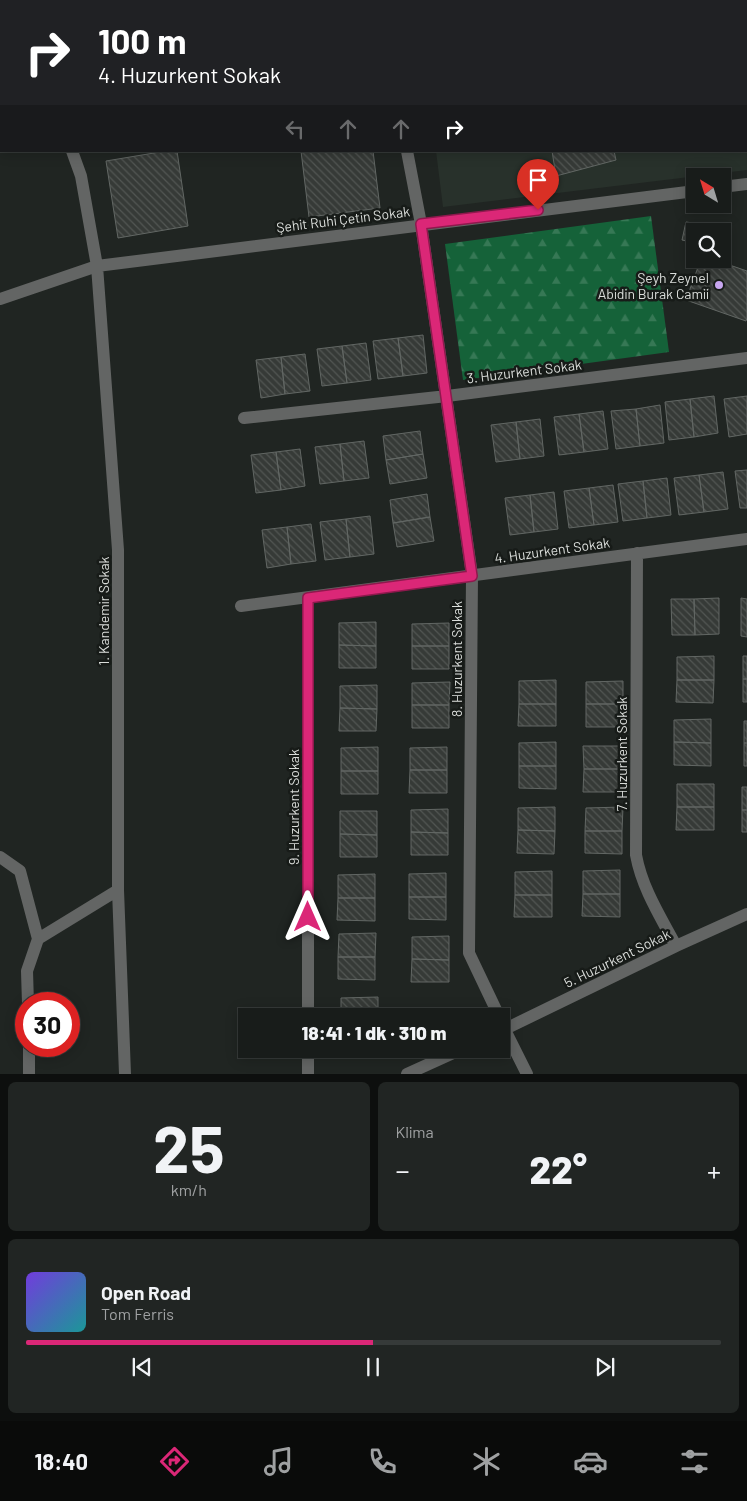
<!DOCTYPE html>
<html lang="tr">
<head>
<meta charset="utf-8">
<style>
	:root { --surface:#181c1a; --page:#212523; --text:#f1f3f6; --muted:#9fa1a2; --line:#363a39; --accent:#db2777 }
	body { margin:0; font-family:Barlow,sans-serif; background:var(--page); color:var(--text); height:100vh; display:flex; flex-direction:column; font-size:19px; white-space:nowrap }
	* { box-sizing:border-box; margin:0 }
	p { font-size:16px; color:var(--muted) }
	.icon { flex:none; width:28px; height:28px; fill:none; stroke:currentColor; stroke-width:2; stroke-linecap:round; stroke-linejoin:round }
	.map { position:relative; height:1074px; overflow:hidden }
	.details { display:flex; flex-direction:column; gap:8px; padding:8px; background:#0d0f0e; flex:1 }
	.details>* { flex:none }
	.guide { position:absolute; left:0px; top:0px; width:748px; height:152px; box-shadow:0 2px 12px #0003,0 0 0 1px var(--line); background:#202124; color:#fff; overflow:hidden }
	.needle { width:32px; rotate:322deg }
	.controls { position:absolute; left:686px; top:168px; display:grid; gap:10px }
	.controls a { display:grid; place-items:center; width:45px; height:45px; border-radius:0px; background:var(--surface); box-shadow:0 2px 12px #0003,0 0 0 1px var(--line); font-size:25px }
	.speed { position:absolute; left:15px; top:992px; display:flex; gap:10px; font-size:25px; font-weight:700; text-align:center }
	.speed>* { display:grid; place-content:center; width:65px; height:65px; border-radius:50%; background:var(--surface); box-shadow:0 2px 12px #0003,0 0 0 1px var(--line); line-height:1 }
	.speed .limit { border:8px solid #d22; background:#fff; color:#111 }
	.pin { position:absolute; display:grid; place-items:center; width:42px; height:42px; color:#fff; margin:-51px -21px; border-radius:50% 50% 50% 0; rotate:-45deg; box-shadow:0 0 5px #0007 }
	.pin .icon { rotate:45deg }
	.me { position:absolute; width:55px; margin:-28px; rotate:0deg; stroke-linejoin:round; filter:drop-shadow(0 0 4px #0008) }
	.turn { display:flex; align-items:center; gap:18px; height:105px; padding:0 15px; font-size:22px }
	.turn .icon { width:65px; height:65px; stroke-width:2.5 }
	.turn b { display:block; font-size:35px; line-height:42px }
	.lanes { display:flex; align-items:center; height:48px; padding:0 15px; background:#0003; justify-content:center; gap:25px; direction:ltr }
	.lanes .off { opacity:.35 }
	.big { font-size:38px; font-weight:800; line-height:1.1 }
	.details .tile { flex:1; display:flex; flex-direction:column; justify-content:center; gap:8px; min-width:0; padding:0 18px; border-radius:8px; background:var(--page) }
	.details .dial { align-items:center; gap:0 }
	.dial b { font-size:65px; line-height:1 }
	.song { display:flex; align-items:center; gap:15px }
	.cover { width:60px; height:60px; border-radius:8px; background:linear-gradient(135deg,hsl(260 70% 55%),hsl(180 70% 35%)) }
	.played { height:5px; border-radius:2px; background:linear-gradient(90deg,var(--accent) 50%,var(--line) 50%) }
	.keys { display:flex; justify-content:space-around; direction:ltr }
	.heat { display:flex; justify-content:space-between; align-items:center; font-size:28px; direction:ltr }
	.details .tiles { flex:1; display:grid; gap:8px; grid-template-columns:1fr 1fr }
	.tile:last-child { grid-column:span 2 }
	.trip { position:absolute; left:238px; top:1008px; width:272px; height:50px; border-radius:0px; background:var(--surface); box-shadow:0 2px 12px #0003,0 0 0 1px var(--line); font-weight:800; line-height:50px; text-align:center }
	.tab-bar { display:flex; height:80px; justify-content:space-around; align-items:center; background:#0a0b0a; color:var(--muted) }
	.tab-bar .icon { width:35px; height:35px }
	.tab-bar .on { color:var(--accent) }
	.tab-bar b { font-size:22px; color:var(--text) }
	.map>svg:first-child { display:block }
</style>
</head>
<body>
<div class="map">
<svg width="747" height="1074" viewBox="0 0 747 1074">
	<defs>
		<pattern id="forest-firs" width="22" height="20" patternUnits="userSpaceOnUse" patternTransform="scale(1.25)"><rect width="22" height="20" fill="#156239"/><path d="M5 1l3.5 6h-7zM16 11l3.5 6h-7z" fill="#367855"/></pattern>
		<pattern id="building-back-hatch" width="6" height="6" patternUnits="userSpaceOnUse" patternTransform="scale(1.25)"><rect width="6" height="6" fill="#363a37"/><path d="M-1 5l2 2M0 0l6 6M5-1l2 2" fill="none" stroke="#525653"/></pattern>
	</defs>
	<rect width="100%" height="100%" fill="#202522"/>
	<path fill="#28312b" d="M746,32L747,170L443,207L436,151H746Z"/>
	<path fill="url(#forest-firs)" d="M651,216L669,352L463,380L445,244Z"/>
	<path fill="url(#building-back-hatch)" stroke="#626764" d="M251,0H329L330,1H252Z
		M166,151H177L188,226L118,238L106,161Z
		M301,151H373L380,208L309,217Z
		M552,151H614L616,160L556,176Z
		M686,222L706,225L705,231H695V243L682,240Z
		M701,259H712L747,271V318L746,321L686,300Z
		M423,335L427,373L403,376L398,338Z
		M398,338L403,376L378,379L373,341Z
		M366,343L371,380L347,383L342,346Z
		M342,346L347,383L322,386L317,349Z
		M305,354L310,391L285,394L281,357Z
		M281,357L285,394L261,398L256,360Z
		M714,396L718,433L694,437L690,399Z
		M747,396V434L729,437L724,399Z
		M690,399L694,437L669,440L665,402Z
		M660,405L664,443L640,446L636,409Z
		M636,409L640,446L616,449L611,411Z
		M603,411L608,449L584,452L579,414Z
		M579,414L584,452L559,455L554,417Z
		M540,419L544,456L520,459L516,422Z
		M516,422L520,459L496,462L491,425Z
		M420,431L423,454L386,460L383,436Z
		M364,441L369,478L344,481L340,444Z
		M340,444L344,481L320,484L315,447Z
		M300,449L305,486L281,490L276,452Z
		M276,452L281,490L256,493L251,455Z
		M423,454L427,478L390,484L386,460Z
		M747,470V508H740L735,471Z
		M723,472L728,509L704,512L699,475Z
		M699,475L704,512L679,515L674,478Z
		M667,478L671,515L647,518L643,481Z
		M643,481L647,518L623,521L618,484Z
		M613,485L618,522L594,525L589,488Z
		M589,488L594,525L569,528L564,491Z
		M554,492L558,529L534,532L530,495Z
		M427,494L430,517L393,523L390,500Z
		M530,495L534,532L510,535L505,498Z
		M370,516L374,554L350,557L346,519Z
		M430,517L434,541L397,547L393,523Z
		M346,519L350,557L325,560L320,522Z
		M311,524L316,561L291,564L287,527Z
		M287,527L291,564L267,568L262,530Z
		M719,598V634L695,635L694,599Z
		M741,598L747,599V637L741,636Z
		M671,599H694L695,635H672Z
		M376,622V646L339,645V623Z
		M449,623V646H412V624Z
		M339,645L376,646V668H339Z
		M412,646H449V669H412Z
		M714,656V680H677V657Z
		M743,656H747V679H743Z
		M743,679H747V702H743Z
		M556,680V704H519V681Z
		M677,680H714L713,703L676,702Z
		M623,681V704H586V682Z
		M450,682L449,705H412V683Z
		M377,685V709L340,708V686Z
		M519,704H556V726H518Z
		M586,704H623V727H586Z
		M412,705H449V728H412Z
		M340,708L377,709L376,731H339Z
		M711,719V743L674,742V720Z
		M744,721H747V743H744Z
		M556,742V766H519V743Z
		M674,742L711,743V766L674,765Z
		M744,743H747V766H744Z
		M583,746H621V769H584Z
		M378,747V771H341V748Z
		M447,747V770H410V748Z
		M519,766H556V789L519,788Z
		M584,769H621L620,792H583Z
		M410,770H447V793H409Z
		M341,771H378V794H341Z
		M677,784H714V807H677Z
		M742,787H747V810H742Z
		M555,807V831L518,830V808Z
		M623,807L622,831H585L586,808Z
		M677,807H714V830H676Z
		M448,809V833L411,832V810Z
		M742,810H747V832H742Z
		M340,811H377V835L340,834Z
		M518,830L555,831L554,854L517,853Z
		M585,831H622V854L585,853Z
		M411,832L448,833V855H411Z
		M340,834L377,835V857H340Z
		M620,870V894H583V871Z
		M552,871V895H515V872Z
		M446,873V897H409V874Z
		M375,874V898H338V875Z
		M583,894H620V917L582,916Z
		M515,895H552V917H514Z
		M409,897H446V920L409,919Z
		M338,898H375V921L337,920Z
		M376,933L375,957H338L339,934Z
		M449,936V960L412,959V937Z
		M338,957H375V980L338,979Z
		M412,959L449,960V982H411Z
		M378,997V1016H341V998Z"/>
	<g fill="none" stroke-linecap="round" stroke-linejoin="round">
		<path stroke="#636564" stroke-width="12" d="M366,0V1
			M142,1L144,0
			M498,1L501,0
			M0,5L1,7
			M72,151L81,176L97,266L118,550V890L125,1074
			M407,151L421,224L472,575L469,953L499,1016
			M722,187L747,184
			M0,299L97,266L695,191
			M244,418L447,396L747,358
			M637,553L636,855C642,888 660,916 676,946
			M241,606L747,539
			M0,857L20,871L38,939
			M28,1004L27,971L38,939L118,890
			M308,1016V598
			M501,1022L527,1074
			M501,1031L676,946L747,914
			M29,1046V1074
			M308,1074V1049
			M407,1074L462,1049"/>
	</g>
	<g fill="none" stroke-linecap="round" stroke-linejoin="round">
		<defs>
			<path id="route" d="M308,917V598L472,576L421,224L538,210"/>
		</defs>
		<use href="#route" stroke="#8e194d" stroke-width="12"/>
		<use href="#route" stroke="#db2777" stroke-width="9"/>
	</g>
	<circle fill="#c7a6ef" stroke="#171b18" stroke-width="2" cx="719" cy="285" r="5"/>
	<g text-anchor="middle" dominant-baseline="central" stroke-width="5" stroke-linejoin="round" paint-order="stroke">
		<g font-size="14" fill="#daddda" stroke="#171b18">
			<text transform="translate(343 219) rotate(-7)">Şehit Ruhi Çetin Sokak</text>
			<text transform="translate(524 371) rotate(-7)">3. Huzurkent Sokak</text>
			<text transform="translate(552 550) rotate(-8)">4. Huzurkent Sokak</text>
			<text transform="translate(103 611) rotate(-90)">1. Kandemir Sokak</text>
			<text transform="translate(456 659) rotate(-90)">8. Huzurkent Sokak</text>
			<text transform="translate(621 754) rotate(-90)">7. Huzurkent Sokak</text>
			<text transform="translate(293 807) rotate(-90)">9. Huzurkent Sokak</text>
			<text transform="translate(617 958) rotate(-26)">5. Huzurkent Sokak</text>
		</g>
		<g font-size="14" fill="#daddda" stroke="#171b18" text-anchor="end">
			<text x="709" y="277">Şeyh Zeynel<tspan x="709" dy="16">Abidin Burak Camii</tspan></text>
		</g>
	</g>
</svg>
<div class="controls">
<a><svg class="needle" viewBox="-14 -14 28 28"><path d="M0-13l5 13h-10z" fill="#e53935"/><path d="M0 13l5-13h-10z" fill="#9fa1a2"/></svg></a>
<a><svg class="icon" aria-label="search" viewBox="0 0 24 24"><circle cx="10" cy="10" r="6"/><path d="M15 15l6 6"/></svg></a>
</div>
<div class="speed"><div class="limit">30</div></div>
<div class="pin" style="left:538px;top:210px;background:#d93025"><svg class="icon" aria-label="arrive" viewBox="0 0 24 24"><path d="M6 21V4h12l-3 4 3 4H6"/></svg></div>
<svg class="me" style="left:308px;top:917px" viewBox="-20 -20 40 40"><path d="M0-17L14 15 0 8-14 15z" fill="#db2777" stroke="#fff" stroke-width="4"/></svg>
<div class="trip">18:41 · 1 dk · 310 m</div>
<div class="guide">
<div class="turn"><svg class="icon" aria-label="right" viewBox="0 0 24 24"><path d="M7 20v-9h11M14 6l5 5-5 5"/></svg><div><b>100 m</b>4. Huzurkent Sokak</div></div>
<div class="lanes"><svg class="icon off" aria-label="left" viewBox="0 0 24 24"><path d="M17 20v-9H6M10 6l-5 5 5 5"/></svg><svg class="icon off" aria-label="ahead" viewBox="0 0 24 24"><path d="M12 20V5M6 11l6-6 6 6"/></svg><svg class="icon off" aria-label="ahead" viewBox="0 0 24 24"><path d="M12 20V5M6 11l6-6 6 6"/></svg><svg class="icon" aria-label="right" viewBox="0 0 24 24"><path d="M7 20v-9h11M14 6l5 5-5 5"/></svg></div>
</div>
</div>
<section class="details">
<div class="tiles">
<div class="tile dial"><b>25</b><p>km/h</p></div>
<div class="tile"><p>Klima</p>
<div class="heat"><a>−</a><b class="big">22°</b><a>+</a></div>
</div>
<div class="tile">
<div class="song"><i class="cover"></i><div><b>Open Road</b><p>Tom Ferris</p></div></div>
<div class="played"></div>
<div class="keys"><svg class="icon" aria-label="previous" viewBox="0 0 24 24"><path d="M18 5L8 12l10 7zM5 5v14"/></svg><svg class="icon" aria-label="pause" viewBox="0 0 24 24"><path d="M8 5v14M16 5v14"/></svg><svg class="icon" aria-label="next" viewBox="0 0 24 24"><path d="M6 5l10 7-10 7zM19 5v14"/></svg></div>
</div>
</div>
</section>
<nav class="tab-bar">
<b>18:40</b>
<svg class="icon on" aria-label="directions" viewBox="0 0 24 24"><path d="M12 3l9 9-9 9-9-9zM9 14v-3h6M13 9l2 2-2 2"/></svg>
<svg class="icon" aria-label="music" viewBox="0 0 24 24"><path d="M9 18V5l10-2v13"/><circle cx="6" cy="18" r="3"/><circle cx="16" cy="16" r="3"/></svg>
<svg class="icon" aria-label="phone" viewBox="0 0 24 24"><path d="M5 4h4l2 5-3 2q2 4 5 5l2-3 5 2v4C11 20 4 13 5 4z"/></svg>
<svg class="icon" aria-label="climate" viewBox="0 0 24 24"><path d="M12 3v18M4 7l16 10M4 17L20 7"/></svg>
<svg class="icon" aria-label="car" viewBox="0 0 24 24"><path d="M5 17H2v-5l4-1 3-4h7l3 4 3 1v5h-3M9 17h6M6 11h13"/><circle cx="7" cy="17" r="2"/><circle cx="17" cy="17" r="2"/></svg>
<svg class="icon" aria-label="filters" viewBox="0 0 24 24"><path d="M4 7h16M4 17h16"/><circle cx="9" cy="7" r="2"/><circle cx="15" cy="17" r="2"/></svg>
</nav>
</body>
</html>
